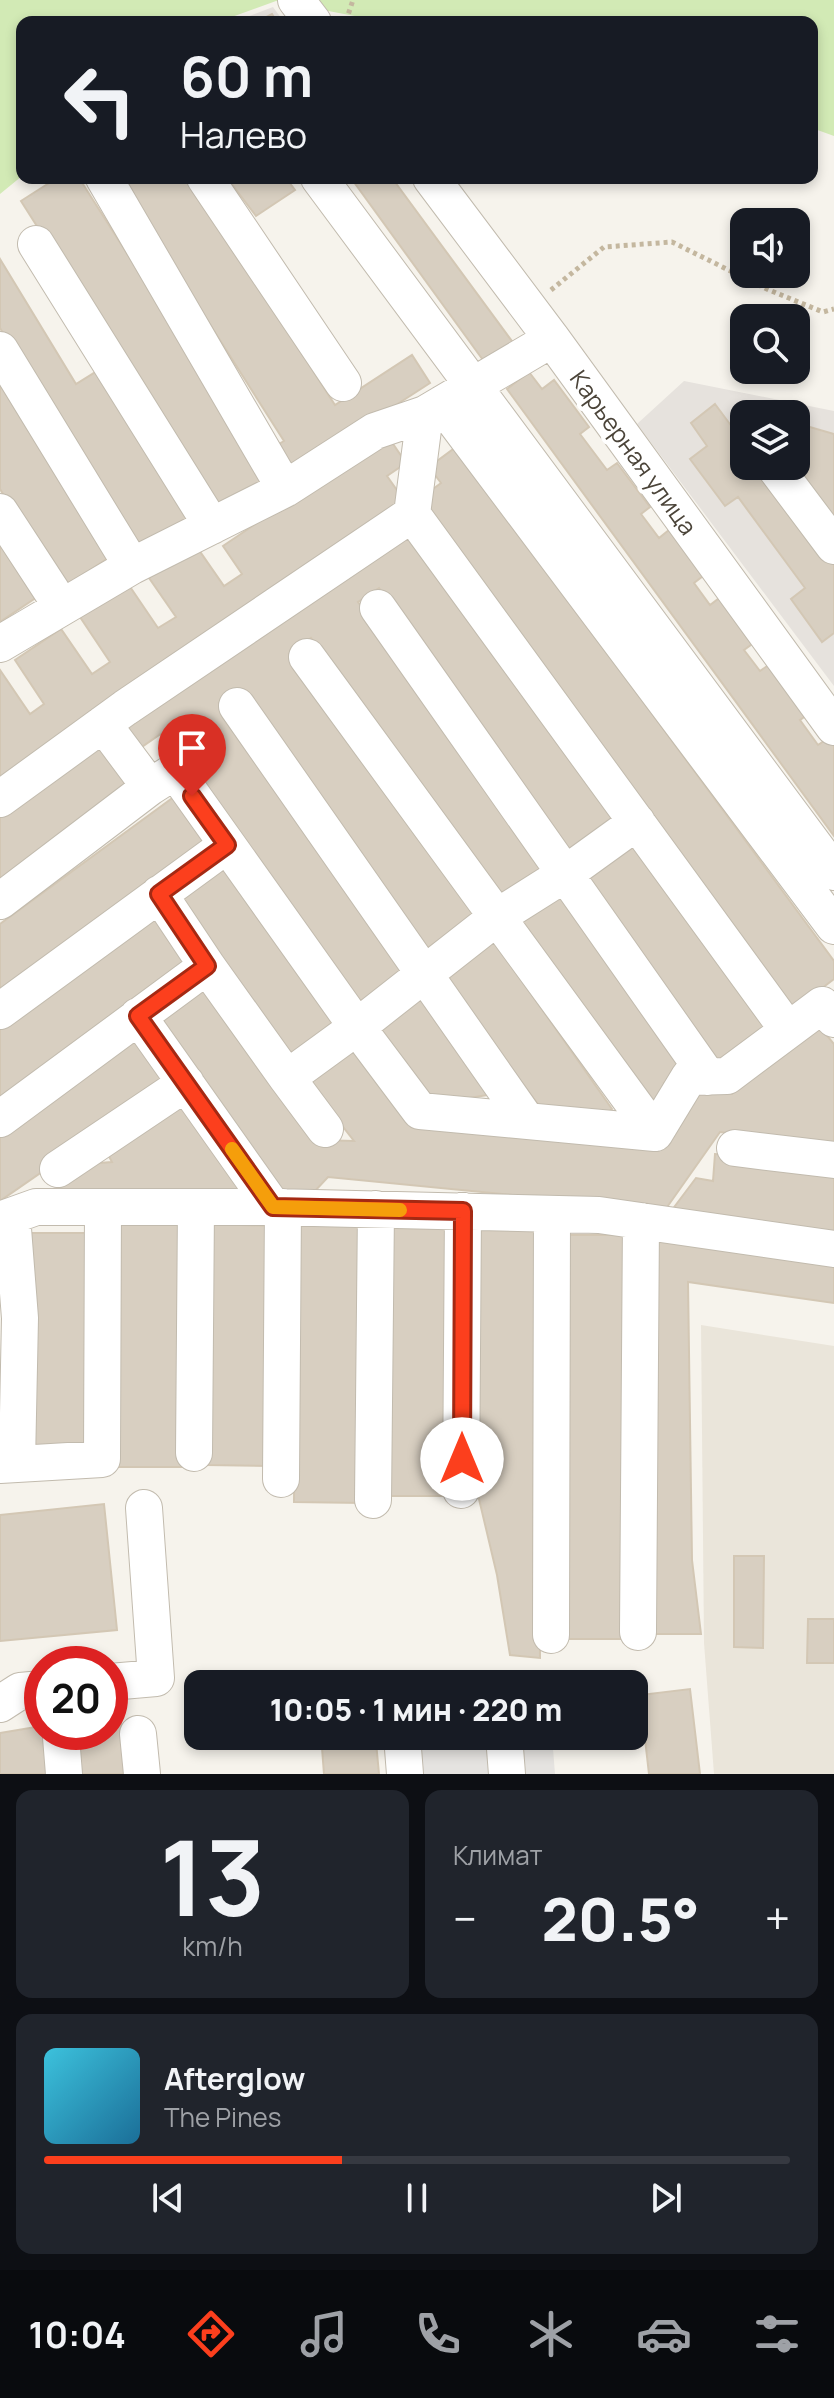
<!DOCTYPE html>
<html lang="ru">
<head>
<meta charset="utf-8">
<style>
	:root { --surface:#171b24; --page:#20242c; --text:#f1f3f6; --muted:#9ea1a6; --line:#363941; --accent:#fc3f1d }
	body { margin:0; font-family:Manrope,sans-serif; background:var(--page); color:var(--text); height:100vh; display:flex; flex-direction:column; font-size:30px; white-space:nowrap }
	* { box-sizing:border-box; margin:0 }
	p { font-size:26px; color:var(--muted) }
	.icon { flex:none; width:44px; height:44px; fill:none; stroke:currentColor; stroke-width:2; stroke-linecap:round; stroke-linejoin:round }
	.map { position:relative; height:1774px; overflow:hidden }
	.side { display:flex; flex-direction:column; gap:16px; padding:16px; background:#0d0f14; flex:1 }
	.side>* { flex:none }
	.hud { position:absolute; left:16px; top:16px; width:802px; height:168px; border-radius:16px; box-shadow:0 4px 12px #0003; background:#171b24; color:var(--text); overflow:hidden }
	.fabs { position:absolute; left:730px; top:208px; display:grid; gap:16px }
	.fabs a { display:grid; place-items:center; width:80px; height:80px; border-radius:16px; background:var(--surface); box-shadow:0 4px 12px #0003; font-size:40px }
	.speed { position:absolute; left:24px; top:1646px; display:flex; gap:16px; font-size:40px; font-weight:700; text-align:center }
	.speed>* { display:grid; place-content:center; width:104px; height:104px; border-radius:50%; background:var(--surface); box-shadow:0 4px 12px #0003; line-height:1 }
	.speed .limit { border:12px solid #d22; background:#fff; color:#111 }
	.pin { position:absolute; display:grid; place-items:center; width:68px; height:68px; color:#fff; margin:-82px -34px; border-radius:50% 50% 50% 0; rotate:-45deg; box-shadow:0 0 8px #0007 }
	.pin .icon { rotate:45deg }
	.me { position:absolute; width:88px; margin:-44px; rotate:0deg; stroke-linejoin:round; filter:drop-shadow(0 0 6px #0008) }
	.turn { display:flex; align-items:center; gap:28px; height:168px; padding:0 32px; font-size:36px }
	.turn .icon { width:104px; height:104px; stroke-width:2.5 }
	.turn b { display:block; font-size:56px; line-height:68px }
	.big { font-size:60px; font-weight:800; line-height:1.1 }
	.side .tile { flex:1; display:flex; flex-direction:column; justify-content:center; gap:12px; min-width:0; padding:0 28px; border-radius:16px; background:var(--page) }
	.side .dial { align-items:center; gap:0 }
	.dial b { font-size:104px; line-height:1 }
	.song { display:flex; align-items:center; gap:24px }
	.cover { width:96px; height:96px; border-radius:12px; background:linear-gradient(135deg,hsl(190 70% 55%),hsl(200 70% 35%)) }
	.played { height:8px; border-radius:4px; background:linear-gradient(90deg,var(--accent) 40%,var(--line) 40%) }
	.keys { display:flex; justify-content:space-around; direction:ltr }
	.heat { display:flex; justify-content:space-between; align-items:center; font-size:44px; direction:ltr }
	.side .tiles { flex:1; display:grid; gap:16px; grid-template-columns:1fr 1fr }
	.tile:last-child { grid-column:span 2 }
	.trip { position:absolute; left:184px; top:1670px; width:464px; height:80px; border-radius:16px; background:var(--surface); box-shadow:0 4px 12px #0003; font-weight:800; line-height:80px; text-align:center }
	.menu { display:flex; height:128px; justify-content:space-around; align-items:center; background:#090b0e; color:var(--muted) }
	.menu .icon { width:56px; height:56px }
	.menu .on { color:var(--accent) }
	.menu b { font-size:36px; color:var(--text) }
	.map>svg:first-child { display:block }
</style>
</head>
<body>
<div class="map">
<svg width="834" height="1774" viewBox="0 0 834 1774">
	<rect width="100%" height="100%" fill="#f6f3ec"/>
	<path fill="#eae5da" d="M701,1325L834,1346V1774H714L704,1643Z"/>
	<path fill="#e6e2dd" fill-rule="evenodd" d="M273,7L284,22H234Z
		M684,381L834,411V686L637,424ZM744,414H796V466H744Z"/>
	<path fill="#d2eab5" d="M0,0H834V136L812,128V22H386L276,1L218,22H22V176L0,194Z"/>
	<path fill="#e5e3e0" d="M394,1736H552L555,1774H398Z"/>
	<path fill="#d8cfc1" stroke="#d3c7b4" stroke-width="2" d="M272,14L277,22H257Z
		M57,178H79L270,478L218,511L21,201Z
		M129,178H190L335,405L412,355L430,383L289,474L272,448L284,441L120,183Z
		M227,178H286L295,190L256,216Z
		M351,178H392L517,348L488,367Z
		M0,259L76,384L102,368L195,520L139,555L0,328Z
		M0,372L116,553L62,588L0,489Z
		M529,372L542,389L554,380L589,427L580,434L607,470L617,463L650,507L641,514L659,538L669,530L703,576L694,583L710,605L722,596L755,642L744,650L760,671L773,662L810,713L800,720L818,745L830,737L834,743V836L507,389Z
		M715,404L744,443V466H761L834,564V633L822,642L791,599L805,588L738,497L725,506L690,459L707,446L691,423Z
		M796,423L834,434V525L796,466Z
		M387,435L406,463L387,476L406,503L0,780V670L30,714L44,704L15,660L61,629L92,674L110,662L78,614L126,581L158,628L176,617L147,575L194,543L224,586L242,574L223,546Z
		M456,447L834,961V979L792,1011L417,501L441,483L429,467Z
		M409,523L619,819L569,855L379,588L358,602L548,868L499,903L311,638L289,654L474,915L425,950L240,689L219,703L408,968L358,1003L165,731L133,753L118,731Z
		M0,528L43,593L0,622Z
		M106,738L137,784L0,887V815Z
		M178,794L209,838L0,992V924Z
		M634,845L764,1027L717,1061L587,879Z
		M226,862L337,1022L287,1058L176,898Z
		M561,891L685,1068L664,1083L670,1092L646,1110L515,923Z
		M154,915L189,963L0,1099V1026Z
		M492,938L612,1109L590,1124L546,1115L440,974Z
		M203,984L316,1140L354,1141L308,1082L358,1043L409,1119L659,1148L700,1085L732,1094L819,1026L834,1044V1144L720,1132L665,1210L328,1177L315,1191L273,1190L154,1020Z
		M420,996L494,1094L431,1104L375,1029Z
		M135,1034L166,1086L0,1201V1128Z
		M183,1103L255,1191L62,1199L60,1177L73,1165L112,1162L104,1147Z
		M715,1154L834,1169V1236L669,1214L696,1178L713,1181Z
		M453,1218L450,1496H388L386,1221Z
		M117,1220L183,1221L182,1467H116Z
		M296,1220H365L363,1503L294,1502Z
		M539,1223L540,1658L510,1655L497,1575L474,1478L473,1225Z
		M213,1224L275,1226L269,1466L207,1465Z
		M27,1233H91L92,1448H28Z
		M568,1235H628L625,1639H565Z
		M654,1240L834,1254V1303L688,1282L692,1560L701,1634H651Z
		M104,1504L117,1630L0,1641V1515Z
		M734,1556H764L763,1648L734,1647Z
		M808,1619H834V1663H807Z
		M690,1689L700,1774H649L640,1695Z
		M121,1721L126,1774H75L72,1732H110V1722Z
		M42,1726V1732H50L53,1774H0V1733Z
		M376,1742L379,1774H324L322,1748Z"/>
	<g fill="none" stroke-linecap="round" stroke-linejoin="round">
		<defs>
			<path id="minor" d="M296,0L313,22
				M104,178L285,489L375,431L425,414
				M205,178L343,383
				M319,178L834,872
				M431,178L552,339L834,727
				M36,244L212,526
				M0,350L132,566
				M442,404L834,926
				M774,466L834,546
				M0,512L62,607
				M412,514L788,1030
				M378,608L708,1077
				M0,644L132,566L285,489
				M307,657L655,1133
				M237,706L527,1121
				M103,724L150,787L175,771L357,1027L497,917L565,874L637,822
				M0,799L125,708L412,514L425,414L552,339
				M159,894L207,966
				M0,901L150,787
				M0,1011L227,845
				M138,1016L273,1207L599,1215L834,1249
				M287,1078L325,1129
				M0,1119L207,966L287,1078L357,1027L420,1111L655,1133L689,1077L727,1076L822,1005L834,1019
				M735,1148L834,1160
				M58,1169L186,1083
				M12,1216L20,1318L17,1462
				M0,1220L36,1207H273
				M194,1453L196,1207
				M0,1465L102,1459L103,1207
				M281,1479L283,1207
				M461,1490L463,1211
				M373,1500L376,1209
				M638,1632L641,1221
				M551,1635L552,1214
				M110,1682L156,1678L144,1508
				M0,1704L20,1691L42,1689
				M138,1734L142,1774
				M402,1736L405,1774
				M504,1736L507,1774
				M61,1737L64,1774"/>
		</defs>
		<use href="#minor" stroke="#c2bbae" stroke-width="38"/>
		<path stroke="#c4b79f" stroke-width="5" stroke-dasharray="4 4" stroke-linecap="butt" d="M346,21L353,0
			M551,290L604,247L672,242L769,290L823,312L834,309"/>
		<use href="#minor" stroke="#fff" stroke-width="36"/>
	</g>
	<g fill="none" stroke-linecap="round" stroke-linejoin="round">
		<defs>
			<path id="route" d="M192,796L227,845L159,894L207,966L138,1016L273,1207L463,1211L462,1459"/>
		</defs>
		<use href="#route" stroke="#a42913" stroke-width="20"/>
		<use href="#route" stroke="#fc3f1d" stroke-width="14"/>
		<path stroke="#f59e0b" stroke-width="14" d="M232,1149L273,1207L400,1210"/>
	</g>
	<g text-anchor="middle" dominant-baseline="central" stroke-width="8" stroke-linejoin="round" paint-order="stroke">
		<g font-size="24" fill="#4b4439" stroke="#fff">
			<text transform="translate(634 452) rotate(54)">Карьерная улица</text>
		</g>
	</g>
</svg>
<div class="fabs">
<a><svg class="icon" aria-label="sound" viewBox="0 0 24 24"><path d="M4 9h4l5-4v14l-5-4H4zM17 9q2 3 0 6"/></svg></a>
<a><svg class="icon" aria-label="search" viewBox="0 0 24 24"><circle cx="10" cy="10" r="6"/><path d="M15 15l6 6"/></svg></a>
<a><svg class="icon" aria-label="layers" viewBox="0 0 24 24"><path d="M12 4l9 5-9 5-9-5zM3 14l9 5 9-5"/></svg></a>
</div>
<div class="speed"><div class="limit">20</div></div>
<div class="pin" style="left:192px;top:796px;background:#d93025"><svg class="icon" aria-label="arrive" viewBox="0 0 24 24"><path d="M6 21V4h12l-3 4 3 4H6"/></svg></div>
<svg class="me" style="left:462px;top:1459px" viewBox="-20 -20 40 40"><circle r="19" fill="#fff"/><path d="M0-13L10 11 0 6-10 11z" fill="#fc3f1d"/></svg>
<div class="trip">10:05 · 1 мин · 220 m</div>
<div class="hud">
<div class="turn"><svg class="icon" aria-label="left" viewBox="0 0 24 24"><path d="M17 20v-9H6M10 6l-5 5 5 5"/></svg><div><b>60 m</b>Налево</div></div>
</div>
</div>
<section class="side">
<div class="tiles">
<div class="tile dial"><b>13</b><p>km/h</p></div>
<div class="tile"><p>Климат</p>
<div class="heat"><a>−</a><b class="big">20.5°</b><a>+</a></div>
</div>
<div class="tile">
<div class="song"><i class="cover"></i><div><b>Afterglow</b><p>The Pines</p></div></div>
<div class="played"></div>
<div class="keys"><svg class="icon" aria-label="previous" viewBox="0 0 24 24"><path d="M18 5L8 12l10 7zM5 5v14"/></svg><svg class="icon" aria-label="pause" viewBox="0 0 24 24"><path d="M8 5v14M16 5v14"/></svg><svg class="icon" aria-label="next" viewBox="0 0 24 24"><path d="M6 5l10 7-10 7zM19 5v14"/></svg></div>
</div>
</div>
</section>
<nav class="menu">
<b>10:04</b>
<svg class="icon on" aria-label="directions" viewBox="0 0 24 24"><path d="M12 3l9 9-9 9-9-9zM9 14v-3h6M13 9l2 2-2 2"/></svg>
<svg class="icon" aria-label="music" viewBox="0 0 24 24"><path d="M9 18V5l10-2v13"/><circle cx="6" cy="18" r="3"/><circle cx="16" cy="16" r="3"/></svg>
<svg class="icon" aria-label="phone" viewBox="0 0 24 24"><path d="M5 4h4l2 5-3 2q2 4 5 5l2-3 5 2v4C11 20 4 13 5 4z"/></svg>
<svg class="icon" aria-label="climate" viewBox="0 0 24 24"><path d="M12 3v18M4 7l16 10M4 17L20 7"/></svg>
<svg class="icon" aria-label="car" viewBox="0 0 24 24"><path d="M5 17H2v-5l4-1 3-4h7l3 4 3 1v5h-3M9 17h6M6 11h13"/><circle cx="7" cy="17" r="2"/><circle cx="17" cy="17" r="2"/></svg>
<svg class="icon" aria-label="filters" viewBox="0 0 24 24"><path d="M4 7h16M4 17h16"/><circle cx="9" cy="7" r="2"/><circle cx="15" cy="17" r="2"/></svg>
</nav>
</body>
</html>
